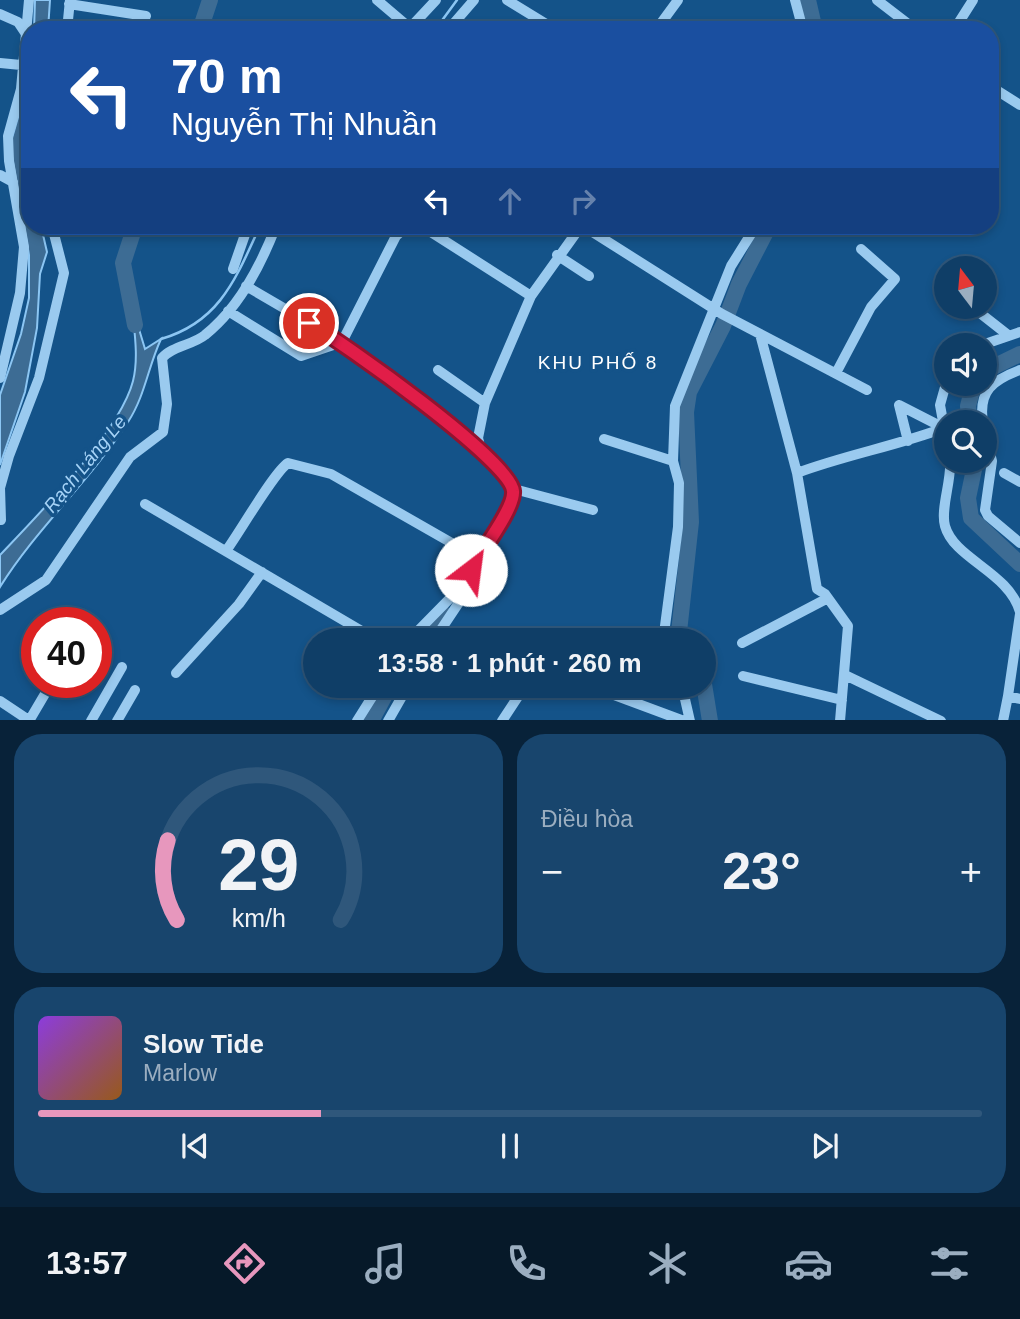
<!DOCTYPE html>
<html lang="vi">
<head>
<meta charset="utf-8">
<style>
	:root { --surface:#0f3e67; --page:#18456d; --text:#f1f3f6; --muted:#9baec0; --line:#2f577b; --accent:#e797bd }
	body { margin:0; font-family:Arial,sans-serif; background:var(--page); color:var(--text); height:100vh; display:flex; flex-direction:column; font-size:26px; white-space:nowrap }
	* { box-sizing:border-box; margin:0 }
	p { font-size:23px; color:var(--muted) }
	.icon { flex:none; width:38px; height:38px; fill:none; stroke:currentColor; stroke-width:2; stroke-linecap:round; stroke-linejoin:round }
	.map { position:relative; height:720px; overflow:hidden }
	.panel { display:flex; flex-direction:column; gap:14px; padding:14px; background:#082239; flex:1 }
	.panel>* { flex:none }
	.top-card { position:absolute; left:21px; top:21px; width:978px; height:214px; border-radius:28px; box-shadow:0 4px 10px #0003,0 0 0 2px var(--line); background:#1a4fa0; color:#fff; overflow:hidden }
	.needle { width:46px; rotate:344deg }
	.controls { position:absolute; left:934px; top:256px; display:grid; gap:14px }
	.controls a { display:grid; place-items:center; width:63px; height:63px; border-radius:50%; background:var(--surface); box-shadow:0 4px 10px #0003,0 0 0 2px var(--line); font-size:35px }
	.speed { position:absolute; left:21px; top:607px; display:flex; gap:14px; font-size:35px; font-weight:700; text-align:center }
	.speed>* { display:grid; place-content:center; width:91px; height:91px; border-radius:50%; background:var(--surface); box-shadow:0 4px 10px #0003,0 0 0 2px var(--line); line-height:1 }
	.speed .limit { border:10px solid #d22; background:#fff; color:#111 }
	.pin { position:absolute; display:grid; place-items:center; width:60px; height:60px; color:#fff; margin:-30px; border:4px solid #fff; border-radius:50%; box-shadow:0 2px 7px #0007 }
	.me { position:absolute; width:77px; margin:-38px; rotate:30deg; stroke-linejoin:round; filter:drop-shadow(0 0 5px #0008) }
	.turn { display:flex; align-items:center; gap:24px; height:147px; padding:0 35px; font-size:32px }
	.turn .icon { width:91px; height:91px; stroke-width:2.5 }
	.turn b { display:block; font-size:49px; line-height:60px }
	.lanes { display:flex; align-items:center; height:66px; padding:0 35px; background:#0003; justify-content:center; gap:35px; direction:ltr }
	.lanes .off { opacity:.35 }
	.big { font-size:52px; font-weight:700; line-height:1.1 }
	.panel .card { flex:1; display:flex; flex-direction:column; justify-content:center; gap:10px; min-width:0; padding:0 24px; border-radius:28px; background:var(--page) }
	.panel .dial { align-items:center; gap:0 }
	.dial svg { height:182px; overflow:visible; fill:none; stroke:var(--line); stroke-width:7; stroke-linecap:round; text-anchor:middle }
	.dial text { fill:var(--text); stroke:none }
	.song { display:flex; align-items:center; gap:21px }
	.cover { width:84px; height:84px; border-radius:10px; background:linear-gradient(135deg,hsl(270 70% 55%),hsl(30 70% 35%)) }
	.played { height:7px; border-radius:4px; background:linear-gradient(90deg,var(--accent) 30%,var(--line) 30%) }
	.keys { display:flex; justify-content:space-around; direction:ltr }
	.heat { display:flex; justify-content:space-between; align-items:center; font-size:38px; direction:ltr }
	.panel .tiles { flex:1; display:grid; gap:14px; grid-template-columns:1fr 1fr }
	.card:last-child { grid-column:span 2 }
	.trip { position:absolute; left:303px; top:628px; width:413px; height:70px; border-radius:35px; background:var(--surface); box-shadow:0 4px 10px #0003,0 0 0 2px var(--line); font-weight:700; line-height:70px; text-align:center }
	.menu { display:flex; height:112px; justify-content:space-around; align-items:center; background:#061929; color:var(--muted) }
	.menu .icon { width:49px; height:49px }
	.menu .active { color:var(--accent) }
	.menu b { font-size:32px; color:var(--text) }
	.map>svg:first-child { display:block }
</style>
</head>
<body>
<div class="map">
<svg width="1020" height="721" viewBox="0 0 1020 721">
	<rect width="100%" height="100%" fill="#145389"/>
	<path fill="#3d6c94" stroke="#8cc6f3" stroke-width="2" d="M35,0H50L48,30H34Z
		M30,76V136L25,171L30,188V226H41L47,252L40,274L37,328L25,392L0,465V395L21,334L29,298V255L10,145Z
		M132,306L145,349L161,339C148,367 145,396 128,422C90,481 36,529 0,587V555C37,516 120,432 133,381C139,357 134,330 132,306Z"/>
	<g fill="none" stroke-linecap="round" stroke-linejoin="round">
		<path stroke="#8cc6f3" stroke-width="2.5" d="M435,30L457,0
			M161,339C220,322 236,278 260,226"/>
		<path stroke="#3d6c94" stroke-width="16" d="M808,0L815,30
			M200,30L210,0
			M135,226L123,263L135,325
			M985,371L1020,354
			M970,422L968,406L974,383
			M976,460L968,498L971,518L1020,564
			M417,640L442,612
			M681,640L679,632L691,522L686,412L689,392L723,326L739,284L769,226
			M704,684L710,721
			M371,721L390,686"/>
		<path stroke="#9acaef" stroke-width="10" d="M377,0L410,28
			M507,0L556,30
			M795,0L803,30
			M877,0L916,30
			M69,4L146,16
			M0,14L18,22L26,34
			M67,30L70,0
			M408,30L436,0
			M448,30L474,0
			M656,30L678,0
			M954,30L973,0
			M0,63L21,65
			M990,86L1020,105
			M0,175L13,182
			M583,226L722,314L867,390
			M423,227L531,296
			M557,255L589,276
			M233,269L248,226
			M941,285L947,289
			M246,286L342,342L481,450
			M971,306L1008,335
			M228,311L301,356L342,342L396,236L407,226
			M760,334L797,473L817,589L825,594L848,626L840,721
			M982,345L1020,332
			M438,370L485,403
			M836,373L871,307L895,279L861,249
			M0,378L20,293L24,247L9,161L8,136L21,89L29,0
			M947,380L940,405L947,443
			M899,405L944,428
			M899,405L908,441
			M983,422C978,391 993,380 1020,370
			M985,433L992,461L985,510L988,516L1020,543
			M604,439L673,461
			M950,460C952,480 940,509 945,526C954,559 1009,572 1020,612
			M797,473C845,455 896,446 944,428
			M1004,473L1020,482
			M514,489L593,510
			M145,504L377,640
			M1,520L0,488L9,456L39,378L64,273L52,226
			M226,551C240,532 274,472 288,463L331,474L478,558
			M0,610L46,580L130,457L163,432L167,404L162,358C172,346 193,345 205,335C239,308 261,265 276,226
			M409,640L465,583L513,499L510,480L481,450L478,438L485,403L531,296L581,226
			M434,640L458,604L464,586
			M550,640L554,632
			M668,640L665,626L678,527L679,483L673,461L675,406L731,266L756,226
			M742,643L828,598
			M176,673L239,604L262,572
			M845,675L941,721
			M743,676L842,700
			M590,686L684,721
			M682,686L690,721
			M1008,696L1020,614
			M0,701L27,719
			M29,721L52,682
			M91,721L122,667
			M117,721L135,690
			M357,721L379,686
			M388,721L408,686
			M502,721L525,686
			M1003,721L1008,696L1020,699"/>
	</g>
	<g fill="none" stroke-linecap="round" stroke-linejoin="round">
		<defs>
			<path id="route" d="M309,323C341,341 511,461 513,491C515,508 480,553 471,570"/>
		</defs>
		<use href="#route" stroke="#92132f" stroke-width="18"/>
		<use href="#route" stroke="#e11d48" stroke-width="12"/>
	</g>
	<g text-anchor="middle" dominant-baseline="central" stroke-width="7" stroke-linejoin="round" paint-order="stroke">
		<g font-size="19" letter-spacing="2" fill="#fff" stroke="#145389">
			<text x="598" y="362">KHU PHỐ 8</text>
		</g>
		<g font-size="19" font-style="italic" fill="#a6d3f7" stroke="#145389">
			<text transform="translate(85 464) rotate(-51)">Rạch Láng Le</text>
		</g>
	</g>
</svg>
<div class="controls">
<a><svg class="needle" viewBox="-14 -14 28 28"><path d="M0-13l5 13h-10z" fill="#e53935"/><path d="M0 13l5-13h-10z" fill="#9baec0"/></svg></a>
<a><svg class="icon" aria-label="sound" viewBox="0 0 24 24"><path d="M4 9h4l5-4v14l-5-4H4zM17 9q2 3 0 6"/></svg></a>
<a><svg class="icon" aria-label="search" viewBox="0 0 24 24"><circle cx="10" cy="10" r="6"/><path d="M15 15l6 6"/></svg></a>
</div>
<div class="speed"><div class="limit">40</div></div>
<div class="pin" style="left:309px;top:323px;background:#d93025"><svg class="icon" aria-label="arrive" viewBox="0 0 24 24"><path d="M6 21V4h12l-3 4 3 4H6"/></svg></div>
<svg class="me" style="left:471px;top:570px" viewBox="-20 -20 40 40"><circle r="19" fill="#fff"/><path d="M0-13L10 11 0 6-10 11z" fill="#e11d48"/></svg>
<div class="trip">13:58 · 1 phút · 260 m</div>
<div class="top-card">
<div class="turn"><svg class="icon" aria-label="left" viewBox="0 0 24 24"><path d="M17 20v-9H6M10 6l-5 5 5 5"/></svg><div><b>70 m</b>Nguyễn Thị Nhuần</div></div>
<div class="lanes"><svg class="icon" aria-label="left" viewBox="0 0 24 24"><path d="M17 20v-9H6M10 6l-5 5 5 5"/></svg><svg class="icon off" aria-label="ahead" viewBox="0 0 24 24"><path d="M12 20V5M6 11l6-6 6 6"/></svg><svg class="icon off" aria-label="right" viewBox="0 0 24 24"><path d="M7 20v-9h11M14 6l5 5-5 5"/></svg></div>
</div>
</div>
<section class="panel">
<div class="tiles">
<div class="card dial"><svg viewBox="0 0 100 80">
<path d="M14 69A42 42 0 1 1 86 69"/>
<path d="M14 69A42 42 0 0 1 10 34" stroke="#e797bd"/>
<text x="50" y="56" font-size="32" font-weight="700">29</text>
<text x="50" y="72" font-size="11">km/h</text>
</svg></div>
<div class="card"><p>Điều hòa</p>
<div class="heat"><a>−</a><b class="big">23°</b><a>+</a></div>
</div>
<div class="card">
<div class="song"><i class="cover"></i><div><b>Slow Tide</b><p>Marlow</p></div></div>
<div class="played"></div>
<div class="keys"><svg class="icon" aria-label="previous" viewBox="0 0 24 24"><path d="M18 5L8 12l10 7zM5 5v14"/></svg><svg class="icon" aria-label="pause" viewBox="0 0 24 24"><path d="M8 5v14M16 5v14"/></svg><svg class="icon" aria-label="next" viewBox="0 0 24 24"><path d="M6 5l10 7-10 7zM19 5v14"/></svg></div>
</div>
</div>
</section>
<nav class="menu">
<b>13:57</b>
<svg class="icon active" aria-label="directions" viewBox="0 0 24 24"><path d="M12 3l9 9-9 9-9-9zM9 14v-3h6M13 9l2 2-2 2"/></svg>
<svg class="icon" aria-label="music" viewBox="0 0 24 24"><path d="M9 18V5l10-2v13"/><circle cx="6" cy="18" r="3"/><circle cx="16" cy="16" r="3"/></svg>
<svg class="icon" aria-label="phone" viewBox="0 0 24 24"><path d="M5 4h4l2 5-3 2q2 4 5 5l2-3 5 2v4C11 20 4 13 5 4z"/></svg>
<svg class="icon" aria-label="climate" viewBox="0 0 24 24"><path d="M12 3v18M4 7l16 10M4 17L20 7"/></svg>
<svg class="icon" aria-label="car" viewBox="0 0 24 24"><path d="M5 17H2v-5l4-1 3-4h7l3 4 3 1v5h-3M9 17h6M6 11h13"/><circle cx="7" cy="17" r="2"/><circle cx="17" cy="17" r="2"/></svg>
<svg class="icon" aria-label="filters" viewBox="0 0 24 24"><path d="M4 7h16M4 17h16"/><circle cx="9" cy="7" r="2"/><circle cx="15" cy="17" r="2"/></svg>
</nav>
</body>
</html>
